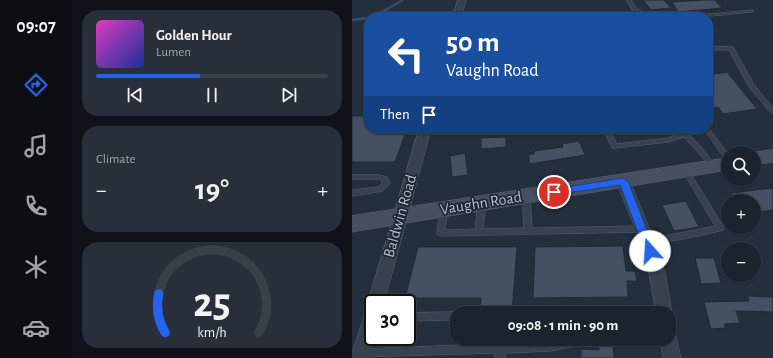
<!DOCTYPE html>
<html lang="en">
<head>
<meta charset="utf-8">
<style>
	:root { --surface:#1b232e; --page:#282f3a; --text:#f1f3f6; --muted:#a0a4aa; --line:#39404a; --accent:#2563eb }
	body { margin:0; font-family:"Alegreya Sans",sans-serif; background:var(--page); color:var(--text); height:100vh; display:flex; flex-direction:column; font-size:15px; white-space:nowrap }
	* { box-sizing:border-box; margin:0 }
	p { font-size:13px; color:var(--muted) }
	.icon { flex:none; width:22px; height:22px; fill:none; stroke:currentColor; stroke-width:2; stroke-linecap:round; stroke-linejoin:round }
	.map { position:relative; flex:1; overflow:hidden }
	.details { display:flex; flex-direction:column; gap:10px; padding:10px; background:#0f1319; width:280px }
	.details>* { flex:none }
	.guide { position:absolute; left:12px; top:12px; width:349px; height:122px; border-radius:16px; box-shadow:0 1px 3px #0004,0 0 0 1px var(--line); background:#1a4fa0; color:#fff; overflow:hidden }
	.fabs { position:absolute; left:369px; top:146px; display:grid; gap:8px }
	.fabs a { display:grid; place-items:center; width:40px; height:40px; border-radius:50%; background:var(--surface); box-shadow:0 1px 3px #0004,0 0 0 1px var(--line); font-size:20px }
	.speed { position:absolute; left:12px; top:294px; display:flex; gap:8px; font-size:20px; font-weight:700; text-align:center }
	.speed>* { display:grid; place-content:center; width:52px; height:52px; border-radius:50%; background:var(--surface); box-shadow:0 1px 3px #0004,0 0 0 1px var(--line); line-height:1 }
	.speed .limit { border:2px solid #111; border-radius:6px; background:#fff; color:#111 }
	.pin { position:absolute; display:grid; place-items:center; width:34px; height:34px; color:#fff; margin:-17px; border:2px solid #fff; border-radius:50%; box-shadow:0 1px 4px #0007 }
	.me { position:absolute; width:44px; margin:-22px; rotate:341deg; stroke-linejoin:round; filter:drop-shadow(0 0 3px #0008) }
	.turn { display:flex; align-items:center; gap:14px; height:84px; padding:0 16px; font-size:18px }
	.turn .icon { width:52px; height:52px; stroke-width:2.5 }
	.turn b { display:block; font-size:28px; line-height:34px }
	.then { display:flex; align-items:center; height:38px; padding:0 16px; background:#0003; gap:8px; font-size:15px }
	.big { font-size:30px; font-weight:600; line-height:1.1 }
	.details .card { flex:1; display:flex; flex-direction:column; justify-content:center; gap:6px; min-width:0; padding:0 14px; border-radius:16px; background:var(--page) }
	.details .dial { align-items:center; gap:0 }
	.dial svg { height:104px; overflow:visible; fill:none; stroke:var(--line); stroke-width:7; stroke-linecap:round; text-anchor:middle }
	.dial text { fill:var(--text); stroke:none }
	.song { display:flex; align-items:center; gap:12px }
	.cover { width:48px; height:48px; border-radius:6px; background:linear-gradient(135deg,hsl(310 70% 55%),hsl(230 70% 35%)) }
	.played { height:4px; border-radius:2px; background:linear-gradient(90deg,var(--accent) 45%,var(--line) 45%) }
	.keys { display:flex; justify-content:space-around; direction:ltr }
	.heat { display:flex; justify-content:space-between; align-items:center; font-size:22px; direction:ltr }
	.trip { position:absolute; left:98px; top:306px; width:226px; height:40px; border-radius:16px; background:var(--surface); box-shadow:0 1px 3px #0004,0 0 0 1px var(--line); font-weight:600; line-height:40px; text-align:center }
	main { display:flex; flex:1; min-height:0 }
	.tabs { display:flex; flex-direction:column; width:72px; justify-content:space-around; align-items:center; background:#0b0e12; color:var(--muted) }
	.tabs .icon { width:28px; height:28px }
	.tabs .current { color:var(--accent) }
	.tabs b { font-size:18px; color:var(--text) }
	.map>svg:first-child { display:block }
</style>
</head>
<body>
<main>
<nav class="tabs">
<b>09:07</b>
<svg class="icon current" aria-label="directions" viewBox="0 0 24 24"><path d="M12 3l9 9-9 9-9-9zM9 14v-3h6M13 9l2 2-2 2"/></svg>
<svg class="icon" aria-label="music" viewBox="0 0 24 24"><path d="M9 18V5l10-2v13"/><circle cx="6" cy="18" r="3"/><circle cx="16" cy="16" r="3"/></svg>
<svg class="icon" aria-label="phone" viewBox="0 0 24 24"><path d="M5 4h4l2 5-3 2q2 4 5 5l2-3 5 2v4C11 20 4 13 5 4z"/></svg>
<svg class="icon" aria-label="climate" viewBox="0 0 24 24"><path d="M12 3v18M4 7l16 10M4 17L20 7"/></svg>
<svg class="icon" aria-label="car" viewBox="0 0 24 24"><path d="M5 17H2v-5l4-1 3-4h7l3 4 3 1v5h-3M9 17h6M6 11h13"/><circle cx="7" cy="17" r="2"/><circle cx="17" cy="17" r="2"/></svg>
</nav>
<section class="details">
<div class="card">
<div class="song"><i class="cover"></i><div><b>Golden Hour</b><p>Lumen</p></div></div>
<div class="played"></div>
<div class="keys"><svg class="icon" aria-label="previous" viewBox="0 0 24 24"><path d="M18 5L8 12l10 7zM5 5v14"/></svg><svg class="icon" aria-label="pause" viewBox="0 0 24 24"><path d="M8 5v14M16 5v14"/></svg><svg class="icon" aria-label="next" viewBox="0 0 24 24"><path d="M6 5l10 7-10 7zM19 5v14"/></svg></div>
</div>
<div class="card"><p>Climate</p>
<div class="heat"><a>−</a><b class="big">19°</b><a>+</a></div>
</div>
<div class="card dial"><svg viewBox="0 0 100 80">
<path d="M14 69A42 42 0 1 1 86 69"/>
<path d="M14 69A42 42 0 0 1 9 39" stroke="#2563eb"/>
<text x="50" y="56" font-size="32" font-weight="700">25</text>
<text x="50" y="72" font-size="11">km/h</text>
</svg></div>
</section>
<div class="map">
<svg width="421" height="358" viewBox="0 0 421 358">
	<rect width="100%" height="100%" fill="#242f3e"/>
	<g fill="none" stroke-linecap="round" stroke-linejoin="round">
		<path stroke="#394c67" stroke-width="2.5" d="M21,17L51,0
			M0,20L17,18"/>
	</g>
	<path fill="#455162" stroke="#1f2835" d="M291,0H312L319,8L299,10Z
		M351,0H363L370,8L326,12L320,2Z
		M375,72L405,109L371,114L366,107L356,109V75Z
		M0,116H17V129H55L43,162H0Z
		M154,137V147L129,149V138Z
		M227,141L233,155L178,164L176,155L182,154V151L211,147L210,144Z
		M113,153L116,175L100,177L98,156Z
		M421,188V210L405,212L402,208V201H384L379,193Z
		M334,201L347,227L322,231L310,205Z
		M271,246L274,271H283L285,281H275L276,297L181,298L183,247Z
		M66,247H165L160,313H127L129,298H53Z
		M343,258H362L369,283L349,284Z
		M396,296L421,297V312L384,311L388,323L372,324L374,328L359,329L352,302L397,301Z
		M252,339H255V342L257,345L261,346L262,358H229V349L247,350V346L252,342Z"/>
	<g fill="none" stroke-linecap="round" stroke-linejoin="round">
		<defs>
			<path id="lane" d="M275,0H279L284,8L291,12L302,15L359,14L400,10L402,11L400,12L359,16L300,17L287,14L280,10Z
				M356,46L381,47L403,86L421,108V114L419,113L397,87L377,50H356Z
				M356,127L376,154V161H374L352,129H356Z
				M251,129H257L265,144L316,138L329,133L326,129H333L355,154L363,166L362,168H358L351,158L332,137L317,142L263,148H261Z
				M332,169H336L371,226L372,228L371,230C357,234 304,246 292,242L291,240L292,238L312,236L363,226L331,171Z
				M0,175H27L35,177L38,184L31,191L0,196V190L26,187L30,183V181L27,179H0Z
				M174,193L177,194L178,196L180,228L290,226L293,227L294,229L293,231L290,232L89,236L86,235L85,233L88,209L89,207H95L96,209L93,230L123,229L126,203L127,201H133L134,203L131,229L172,228L170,196L171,194Z
				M105,312L108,313H105V320L55,321V313Z
				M317,337L319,338L321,341L319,344L316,345H261L258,344L256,341L257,339H317Z
				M110,339H120L119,345L198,343L216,339H250L251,341L249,344L246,345H228L198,351L153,353V358H143V353L9,357L6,356L4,353L6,350L9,349L110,345Z"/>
			<path id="street" d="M106,0H114L109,17H101Z
				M67,129H79L32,303H21L22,337L16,358H0V353L13,314L15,309L18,308L16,303Z
				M271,176L276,178L278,181L302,240L313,273L320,313L317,318V313H304L297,273L288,240L264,181L266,178Z
				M317,331L323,333L329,358H311L308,339H317Z"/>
			<path id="secondary" d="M421,150V162L402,165L401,153Z
				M376,158V170L0,232V216Z"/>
		</defs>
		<use href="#lane" stroke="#565f6c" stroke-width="1"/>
		<use href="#street" stroke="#565f6c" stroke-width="1"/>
		<use href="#secondary" stroke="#565f6c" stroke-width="1"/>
		<use href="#lane" fill="#38414e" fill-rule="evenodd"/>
		<use href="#street" fill="#38414e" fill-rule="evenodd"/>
		<use href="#secondary" fill="#465061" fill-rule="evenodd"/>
	</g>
	<path fill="#2563eb" stroke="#184099" d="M271,178L276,181L303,251L302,254L298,256L295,254L293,251L268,185L202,195L197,192L202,189Z"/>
	<g text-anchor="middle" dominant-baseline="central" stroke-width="3.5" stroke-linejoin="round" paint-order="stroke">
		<g font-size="16" fill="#b4bcc9" stroke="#1d2633">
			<text transform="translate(129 203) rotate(-9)">Vaughn Road</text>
			<text transform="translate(48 216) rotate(-74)">Baldwin Road</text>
		</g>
	</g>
</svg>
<div class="fabs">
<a><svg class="icon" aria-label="search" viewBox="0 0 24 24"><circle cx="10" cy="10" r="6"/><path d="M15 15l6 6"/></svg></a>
<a>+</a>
<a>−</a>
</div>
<div class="speed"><div class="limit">30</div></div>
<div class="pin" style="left:202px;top:192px;background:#d93025"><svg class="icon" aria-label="arrive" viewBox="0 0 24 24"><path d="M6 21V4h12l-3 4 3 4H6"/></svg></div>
<svg class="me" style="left:298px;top:251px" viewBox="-20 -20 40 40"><circle r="19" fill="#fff"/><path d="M0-13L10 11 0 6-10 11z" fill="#2563eb"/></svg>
<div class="trip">09:08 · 1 min · 90 m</div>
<div class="guide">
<div class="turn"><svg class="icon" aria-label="left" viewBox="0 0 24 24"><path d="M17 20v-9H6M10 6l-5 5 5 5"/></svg><div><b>50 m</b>Vaughn Road</div></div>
<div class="then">Then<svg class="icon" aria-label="arrive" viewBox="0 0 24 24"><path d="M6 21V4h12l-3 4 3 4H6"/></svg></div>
</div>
</div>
</main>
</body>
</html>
